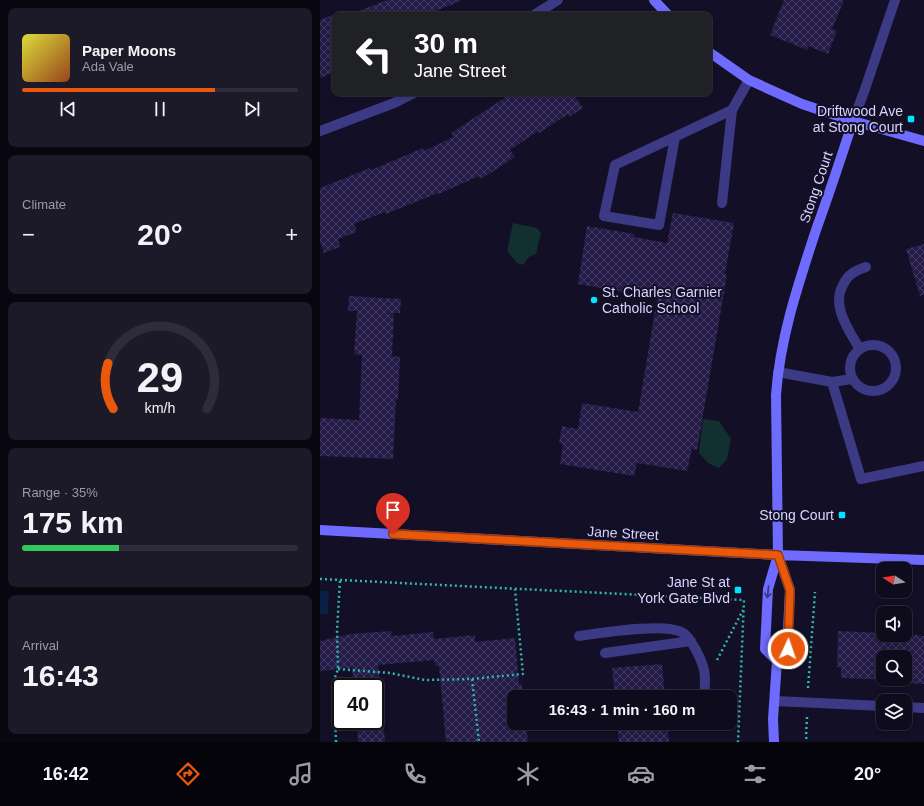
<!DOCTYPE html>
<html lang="en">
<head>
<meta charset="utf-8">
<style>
	:root { --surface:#0e0b1c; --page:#1c1929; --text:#f1f3f6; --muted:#9b9ba3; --line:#2e2b3b; --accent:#ea580c }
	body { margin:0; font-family:Arial,sans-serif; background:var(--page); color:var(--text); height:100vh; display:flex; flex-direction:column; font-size:15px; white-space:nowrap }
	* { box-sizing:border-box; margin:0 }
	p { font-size:13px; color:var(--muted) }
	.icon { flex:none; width:22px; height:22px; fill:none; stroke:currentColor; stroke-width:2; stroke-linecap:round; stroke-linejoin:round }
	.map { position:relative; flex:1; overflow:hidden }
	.drawer { display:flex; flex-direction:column; gap:8px; padding:8px; background:#08060f; width:320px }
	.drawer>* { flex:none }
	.top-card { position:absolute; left:12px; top:12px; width:380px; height:84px; border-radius:8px; box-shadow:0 2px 6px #0003,0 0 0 1px var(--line); background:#202124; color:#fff; overflow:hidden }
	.needle { width:26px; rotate:282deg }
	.tools { position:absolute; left:556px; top:562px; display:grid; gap:8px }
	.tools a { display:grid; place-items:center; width:36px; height:36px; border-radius:8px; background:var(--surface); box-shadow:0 2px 6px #0003,0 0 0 1px var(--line); font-size:20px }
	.speed { position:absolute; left:12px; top:678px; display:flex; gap:8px; font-size:20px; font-weight:700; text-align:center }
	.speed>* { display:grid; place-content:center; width:52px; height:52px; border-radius:50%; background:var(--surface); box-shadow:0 2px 6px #0003,0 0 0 1px var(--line); line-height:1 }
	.speed .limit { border:2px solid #111; border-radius:6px; background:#fff; color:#111 }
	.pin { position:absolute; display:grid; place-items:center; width:34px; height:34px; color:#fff; margin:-41px -17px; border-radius:50% 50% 50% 0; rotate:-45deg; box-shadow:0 0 4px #0007 }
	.pin .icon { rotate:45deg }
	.me { position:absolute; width:44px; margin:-22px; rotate:3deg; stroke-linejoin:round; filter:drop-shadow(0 0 3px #0008) }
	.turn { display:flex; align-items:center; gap:14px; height:84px; padding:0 16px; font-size:18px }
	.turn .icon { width:52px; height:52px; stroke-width:2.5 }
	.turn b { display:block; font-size:28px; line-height:34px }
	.big { font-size:30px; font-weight:800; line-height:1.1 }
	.drawer .card { flex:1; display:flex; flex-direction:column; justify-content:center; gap:6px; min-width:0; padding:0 14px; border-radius:8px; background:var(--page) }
	.drawer .dial { align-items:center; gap:0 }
	.dial svg { height:104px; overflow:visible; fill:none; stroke:var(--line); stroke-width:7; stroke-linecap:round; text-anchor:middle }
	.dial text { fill:var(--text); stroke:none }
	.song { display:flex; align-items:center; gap:12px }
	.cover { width:48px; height:48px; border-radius:6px; background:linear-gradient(135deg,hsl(60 70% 55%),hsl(20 70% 35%)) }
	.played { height:4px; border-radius:2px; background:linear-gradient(90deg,var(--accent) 70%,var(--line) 70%) }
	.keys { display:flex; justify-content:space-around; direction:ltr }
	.heat { display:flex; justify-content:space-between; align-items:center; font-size:22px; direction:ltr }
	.charge { height:6px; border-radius:3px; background:linear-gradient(90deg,#34c759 35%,var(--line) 0) }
	.trip { position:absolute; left:187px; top:690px; width:230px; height:40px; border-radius:8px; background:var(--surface); box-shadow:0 2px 6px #0003,0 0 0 1px var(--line); font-weight:800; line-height:40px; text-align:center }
	.tab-bar { display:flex; height:64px; justify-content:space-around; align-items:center; background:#06040b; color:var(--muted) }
	.tab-bar .icon { width:28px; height:28px }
	.tab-bar .current { color:var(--accent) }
	.tab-bar b { font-size:18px; color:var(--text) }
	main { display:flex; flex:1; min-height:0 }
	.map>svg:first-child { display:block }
</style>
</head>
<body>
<main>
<section class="drawer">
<div class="card">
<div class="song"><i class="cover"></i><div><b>Paper Moons</b><p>Ada Vale</p></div></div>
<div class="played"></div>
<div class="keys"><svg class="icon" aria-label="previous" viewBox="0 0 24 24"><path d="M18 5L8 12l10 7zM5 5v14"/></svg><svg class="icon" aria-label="pause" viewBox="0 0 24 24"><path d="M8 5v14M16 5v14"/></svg><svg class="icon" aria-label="next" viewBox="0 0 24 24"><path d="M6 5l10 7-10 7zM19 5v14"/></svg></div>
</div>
<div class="card"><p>Climate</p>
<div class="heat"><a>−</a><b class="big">20°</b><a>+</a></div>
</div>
<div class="card dial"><svg viewBox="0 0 100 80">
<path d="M14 69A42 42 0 1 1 86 69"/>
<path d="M14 69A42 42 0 0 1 10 34" stroke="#ea580c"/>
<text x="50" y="56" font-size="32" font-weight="700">29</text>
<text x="50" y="72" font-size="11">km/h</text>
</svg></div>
<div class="card"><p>Range · 35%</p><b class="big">175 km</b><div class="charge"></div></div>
<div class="card"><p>Arrival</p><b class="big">16:43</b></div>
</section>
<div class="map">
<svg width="604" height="742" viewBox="0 0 604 742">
	<defs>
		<pattern id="building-cross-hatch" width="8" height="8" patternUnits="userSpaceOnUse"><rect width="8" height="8" fill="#241b47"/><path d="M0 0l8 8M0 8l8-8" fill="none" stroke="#433b63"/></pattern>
	</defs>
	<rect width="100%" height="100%" fill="#130f26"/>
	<path fill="#12302f" d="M193,223L217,228L221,233L216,254L209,257L203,265L197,263L187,251Z
		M383,419L399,421L411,439L407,459L399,468L388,463L379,453Z"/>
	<path fill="#0a1f44" d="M0,591H9L8,614H0Z"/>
	<path fill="url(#building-cross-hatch)" fill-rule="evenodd" d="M67,0H140L141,1L105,15H31V14Z
		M464,0H524L512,29L517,31L508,54L488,46L487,50L450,35Z
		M15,14V72L0,78V20Z
		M192,93H253L263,108L249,117L248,114L219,133L218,131L190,150L195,157L161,179L159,176L119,194L118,193L66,214L65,212L34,224L37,232L18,239L20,247L4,253L0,242V188L50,168L51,170L103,148L104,151L133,137L131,133Z
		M353,213L414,223L405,274L407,275L377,450L372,449L367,471L317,463L314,476L240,464L243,444L239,443L242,426L258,429L262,403L318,412L338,294L305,289L304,292L258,284L267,226L314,234V237L347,243Z
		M604,244V295L600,296L586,249Z
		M29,296L81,299L80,313H65L74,314L72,356L80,357L78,400L76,399L73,459L0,456V418L39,420L42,355L34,354L37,311H28Z
		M71,631L72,636L113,632L114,639L155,635V642L195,638L199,684H202L203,697H194V723H206L208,742H126L119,666H115L114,660L58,665L60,687H34L32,668L0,671V641L31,634Z
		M518,631L563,633V635H585V634L604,636V684L583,683L572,680L521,678V668L517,667ZM563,657H585V679H563Z
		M342,664L345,697H295L292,668Z
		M37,721H63L65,742H38Z
		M297,723H347L349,742H299Z"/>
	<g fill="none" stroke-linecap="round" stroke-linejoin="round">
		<path stroke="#2fb8b0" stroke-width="2.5" stroke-dasharray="2 3" stroke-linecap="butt" d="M0,579L424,600L418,742
			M397,660L423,610
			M18,669L70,673L105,680L152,679L159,742
			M152,679L203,674L195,589
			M488,688L495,592
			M487,717L486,736L487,742
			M16,742L14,680L18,669L17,631L20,580"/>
		<path stroke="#3d3a85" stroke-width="10" d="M355,137L339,225L284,216L295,165L412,110L429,80
			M402,203L412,110
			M530 368a23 23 0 1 1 46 0a23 23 0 1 1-46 0Z
			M539,348C529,330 511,306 523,285C528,274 535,271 546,267
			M458,372L512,382L541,479L604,466
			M512,382L532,379
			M259,636C281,633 347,622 363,633C369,636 372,644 376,650C386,669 386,676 384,697
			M285,653L371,641
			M455,701L563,706
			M585,707L604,708"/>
		<path stroke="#3d3a85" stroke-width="10" d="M214,15L238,0
			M533,121L545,89L575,0
			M0,131L74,103L94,93"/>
		<path stroke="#6f6bff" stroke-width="10" d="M334,0L348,15
			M389,52L429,80L482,104L533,121L604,141
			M0,530L458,555L604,560
			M457,661L445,649L448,589L458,555L456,395C460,338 478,285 496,230C509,194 521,158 533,121
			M454,742L453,719L457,661L467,649L470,590L458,555"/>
	</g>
	<defs><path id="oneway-shaft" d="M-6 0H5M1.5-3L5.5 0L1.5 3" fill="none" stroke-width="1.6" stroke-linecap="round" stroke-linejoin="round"/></defs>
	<use stroke="#38347d" href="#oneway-shaft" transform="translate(448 592) rotate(96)"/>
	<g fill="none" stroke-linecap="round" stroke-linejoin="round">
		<defs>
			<path id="route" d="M73,534L458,555L470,590L468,649"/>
		</defs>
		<use href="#route" stroke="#983908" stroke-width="10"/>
		<use href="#route" stroke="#ea580c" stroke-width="7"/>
	</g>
	<g fill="#00e5ff" stroke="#130f26" stroke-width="1.5">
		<rect x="587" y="115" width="8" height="8" rx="2"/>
		<circle cx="274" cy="300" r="4"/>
		<rect x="518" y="511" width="8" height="8" rx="2"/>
		<rect x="414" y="586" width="8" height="8" rx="2"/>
	</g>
	<g text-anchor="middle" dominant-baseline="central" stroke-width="4" stroke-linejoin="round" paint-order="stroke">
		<g font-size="14" fill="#d9d4ff" stroke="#130f26" text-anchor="end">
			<text x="583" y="111">Driftwood Ave<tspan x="583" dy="16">at Stong Court</tspan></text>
			<text x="282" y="292" text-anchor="start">St. Charles Garnier<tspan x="282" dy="16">Catholic School</tspan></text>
			<text x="514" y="515">Stong Court</text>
			<text x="410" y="582">Jane St at<tspan x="410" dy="16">York Gate Blvd</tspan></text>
		</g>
		<g font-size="14" fill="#d9d4ff" stroke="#130f26">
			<text transform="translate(496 187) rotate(-71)">Stong Court</text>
			<text transform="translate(303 533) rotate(3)">Jane Street</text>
		</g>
	</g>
</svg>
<div class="tools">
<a><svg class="needle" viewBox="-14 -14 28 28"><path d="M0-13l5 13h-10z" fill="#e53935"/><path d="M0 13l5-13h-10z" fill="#9b9ba3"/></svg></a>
<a><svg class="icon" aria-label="sound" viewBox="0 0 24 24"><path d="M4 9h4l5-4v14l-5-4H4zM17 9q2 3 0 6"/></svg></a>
<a><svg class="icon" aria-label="search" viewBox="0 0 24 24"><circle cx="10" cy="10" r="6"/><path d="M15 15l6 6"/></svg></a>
<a><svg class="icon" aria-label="layers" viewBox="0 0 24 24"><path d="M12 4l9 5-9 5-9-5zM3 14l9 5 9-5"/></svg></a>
</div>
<div class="speed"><div class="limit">40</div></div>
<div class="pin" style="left:73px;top:534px;background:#d93025"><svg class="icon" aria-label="arrive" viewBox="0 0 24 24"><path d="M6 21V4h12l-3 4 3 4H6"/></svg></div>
<svg class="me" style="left:468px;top:649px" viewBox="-20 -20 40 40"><circle r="17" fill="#ea580c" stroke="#fff" stroke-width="3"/><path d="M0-11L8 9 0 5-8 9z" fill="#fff"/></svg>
<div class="trip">16:43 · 1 min · 160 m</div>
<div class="top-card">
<div class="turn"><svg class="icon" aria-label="left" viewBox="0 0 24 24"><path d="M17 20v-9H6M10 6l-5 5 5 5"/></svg><div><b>30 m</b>Jane Street</div></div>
</div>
</div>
</main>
<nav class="tab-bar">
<b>16:42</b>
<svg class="icon current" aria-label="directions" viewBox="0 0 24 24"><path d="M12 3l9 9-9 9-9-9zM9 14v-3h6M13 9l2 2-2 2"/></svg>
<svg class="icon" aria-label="music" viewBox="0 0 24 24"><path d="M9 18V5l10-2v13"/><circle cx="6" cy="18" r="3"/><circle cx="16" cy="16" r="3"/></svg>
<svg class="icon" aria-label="phone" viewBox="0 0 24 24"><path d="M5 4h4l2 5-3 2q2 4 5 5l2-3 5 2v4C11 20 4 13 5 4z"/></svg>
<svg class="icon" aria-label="climate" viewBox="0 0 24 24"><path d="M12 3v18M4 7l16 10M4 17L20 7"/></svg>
<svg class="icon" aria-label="car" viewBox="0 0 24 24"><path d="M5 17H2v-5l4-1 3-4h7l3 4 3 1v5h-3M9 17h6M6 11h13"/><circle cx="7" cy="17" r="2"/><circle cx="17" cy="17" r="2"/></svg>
<svg class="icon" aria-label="filters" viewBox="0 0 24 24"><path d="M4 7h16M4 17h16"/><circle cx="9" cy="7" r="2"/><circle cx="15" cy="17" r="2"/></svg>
<b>20°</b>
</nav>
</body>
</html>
